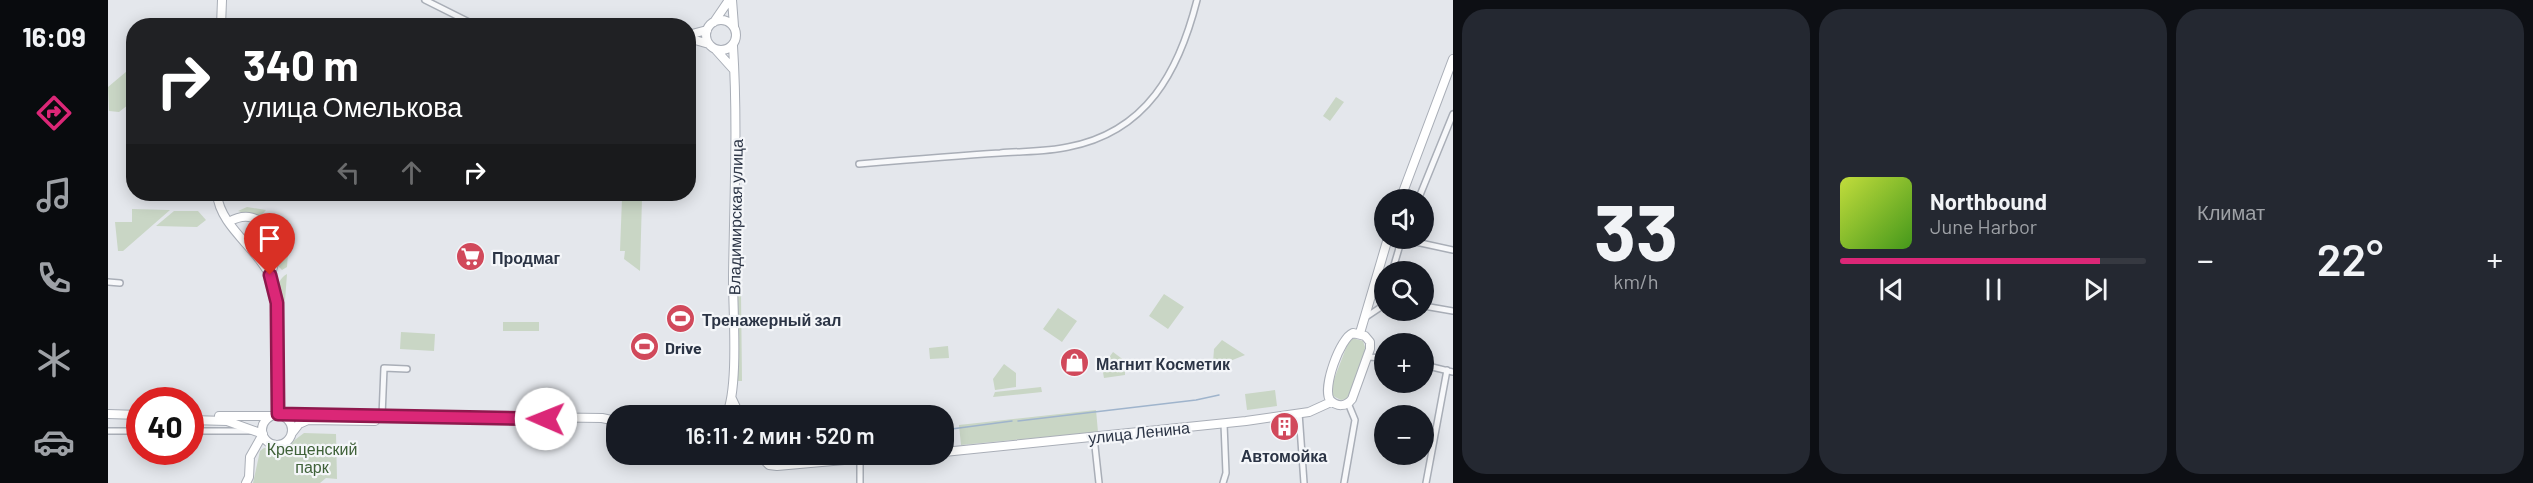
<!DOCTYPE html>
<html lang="ru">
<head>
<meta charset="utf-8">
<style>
	:root { --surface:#171b24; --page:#242831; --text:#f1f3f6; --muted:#9ea1a6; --line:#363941; --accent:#db2777 }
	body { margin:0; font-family:Barlow,sans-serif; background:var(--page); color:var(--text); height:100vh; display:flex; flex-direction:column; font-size:22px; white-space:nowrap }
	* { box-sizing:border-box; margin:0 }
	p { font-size:20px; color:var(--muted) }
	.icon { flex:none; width:33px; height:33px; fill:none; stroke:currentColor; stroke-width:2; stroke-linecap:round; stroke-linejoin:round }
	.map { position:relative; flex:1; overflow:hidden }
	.details { display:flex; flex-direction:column; gap:9px; padding:9px; background:#0d0f14; width:1080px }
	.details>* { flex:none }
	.banner { position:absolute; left:18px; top:18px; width:570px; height:183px; border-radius:24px; box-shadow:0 3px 15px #0003; background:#202124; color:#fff; overflow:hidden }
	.fabs { position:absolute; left:1266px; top:189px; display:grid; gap:12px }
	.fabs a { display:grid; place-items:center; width:60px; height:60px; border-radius:50%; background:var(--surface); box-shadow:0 3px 15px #0003; font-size:30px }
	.speed { position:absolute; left:18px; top:387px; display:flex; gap:12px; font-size:30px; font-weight:700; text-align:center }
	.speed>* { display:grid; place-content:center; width:78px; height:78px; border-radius:50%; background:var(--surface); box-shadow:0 3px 15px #0003; line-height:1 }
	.speed .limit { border:9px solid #d22; background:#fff; color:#111 }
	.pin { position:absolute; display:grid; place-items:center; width:51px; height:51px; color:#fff; margin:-62px -26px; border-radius:50% 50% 50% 0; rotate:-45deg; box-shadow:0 0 6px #0007 }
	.pin .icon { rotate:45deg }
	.me { position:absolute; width:66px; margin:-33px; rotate:271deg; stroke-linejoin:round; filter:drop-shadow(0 0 4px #0008) }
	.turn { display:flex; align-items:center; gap:21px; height:126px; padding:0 18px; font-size:27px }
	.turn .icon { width:78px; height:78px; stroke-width:2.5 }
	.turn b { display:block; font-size:42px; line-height:51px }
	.lanes { display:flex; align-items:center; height:57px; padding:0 18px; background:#0003; justify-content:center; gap:30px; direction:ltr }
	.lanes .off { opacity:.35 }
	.big { font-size:45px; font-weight:600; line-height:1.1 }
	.details .card { flex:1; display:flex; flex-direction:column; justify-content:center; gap:9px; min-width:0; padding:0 21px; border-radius:24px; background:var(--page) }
	.details .dial { align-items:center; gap:0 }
	.dial b { font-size:78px; line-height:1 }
	.song { display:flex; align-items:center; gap:18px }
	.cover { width:72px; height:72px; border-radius:9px; background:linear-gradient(135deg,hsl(70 70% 55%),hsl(100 70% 35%)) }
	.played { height:6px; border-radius:3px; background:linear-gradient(90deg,var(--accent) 85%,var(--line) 85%) }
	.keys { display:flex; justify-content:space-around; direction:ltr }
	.heat { display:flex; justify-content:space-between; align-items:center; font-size:33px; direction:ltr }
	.details .tiles { flex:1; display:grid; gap:9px; grid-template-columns:repeat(3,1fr) }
	.trip { position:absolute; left:498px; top:405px; width:348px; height:60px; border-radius:24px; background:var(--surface); box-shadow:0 3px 15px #0003; font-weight:600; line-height:60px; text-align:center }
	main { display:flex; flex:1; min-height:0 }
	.tab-bar { display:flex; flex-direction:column; width:108px; justify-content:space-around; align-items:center; background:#090b0e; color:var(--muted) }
	.tab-bar .icon { width:42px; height:42px }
	.tab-bar .selected { color:var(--accent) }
	.tab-bar b { font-size:27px; color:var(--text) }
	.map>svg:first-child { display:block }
</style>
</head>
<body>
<main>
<nav class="tab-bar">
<b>16:09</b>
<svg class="icon selected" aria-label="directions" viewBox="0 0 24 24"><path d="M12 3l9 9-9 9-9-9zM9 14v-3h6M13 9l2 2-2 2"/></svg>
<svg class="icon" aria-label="music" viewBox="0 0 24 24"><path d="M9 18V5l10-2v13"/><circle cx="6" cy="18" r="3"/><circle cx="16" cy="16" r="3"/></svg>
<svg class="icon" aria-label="phone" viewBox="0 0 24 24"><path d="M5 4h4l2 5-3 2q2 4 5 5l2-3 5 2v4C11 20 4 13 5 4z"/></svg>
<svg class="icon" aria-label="climate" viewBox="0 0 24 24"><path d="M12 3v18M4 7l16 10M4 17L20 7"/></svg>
<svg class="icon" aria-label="car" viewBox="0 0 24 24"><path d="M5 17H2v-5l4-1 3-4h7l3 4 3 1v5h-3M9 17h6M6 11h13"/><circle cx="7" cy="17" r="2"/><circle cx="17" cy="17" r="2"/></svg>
</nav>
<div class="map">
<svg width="1345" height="483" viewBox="0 0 1345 483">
	<rect width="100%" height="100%" fill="#e4e7ec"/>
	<path fill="#c9d6c5" d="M25,66V101L11,112L1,111L0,87Z
		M1228,97L1236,102L1222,121L1215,116Z
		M514,198H534L532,271L516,259L517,251H512Z
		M139,207L158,210L151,218L130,211Z
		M24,209L62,210L15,251H10L7,222H24Z
		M66,211H90L98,220L89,227L48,226Z
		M182,227L181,249H177L170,234L175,228Z
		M171,252L180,253L179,267L174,270L170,266Z
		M179,274L177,301L171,298C170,287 169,280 179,274Z
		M631,291L633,294L634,381H629V294Z
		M1056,294L1076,307L1060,329L1041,316Z
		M950,308L969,321L954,342L935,329Z
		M395,322H431V331H395Z
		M293,332L327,334L326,351L292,349Z
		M1244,338L1255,341L1258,350L1242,393L1238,399L1233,400L1225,396L1223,387L1240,343Z
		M1114,340L1137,355L1122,361L1105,363L1106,349Z
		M840,346L841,358L822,359L821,348Z
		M1005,352L1017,361V375L996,378L994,367Z
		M896,364L908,373V387L887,390L885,379Z
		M933,387L934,392L885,397L887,392Z
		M1167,390L1169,406L1139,410L1137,394Z
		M988,410L990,432L853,445L851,425Z
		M196,433L228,434L229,479L218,478L212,483H145L152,451L156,448L180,445Z"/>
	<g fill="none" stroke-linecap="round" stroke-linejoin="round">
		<path stroke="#9fb4cc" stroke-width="1.5" d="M910,421L1088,400L1111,395
			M836,430L904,421"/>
		<defs>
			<path id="street" d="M317,0L369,26
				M751,164C798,160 845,156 892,153C914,151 938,152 960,147C1039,132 1071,71 1089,0
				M1310,200L1345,114
				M1294,239L1345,250
				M1284,272L1294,238
				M0,282L12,283
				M1316,306L1345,311
				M1258,317L1273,307L1276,298
				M1260,357L1276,358
				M1316,365L1345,372
				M1191,413L1196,483
				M274,416L276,368L299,369
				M0,431H32
				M82,431H144
				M986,437L991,483
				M752,459V483
				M1115,483L1118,473L1116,424
				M1236,483L1247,420L1240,403
				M1318,483L1339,370"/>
			<path id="secondary" d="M624,0L626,26
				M598 35a15 15 0 1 1 30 0a15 15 0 1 1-30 0Z
				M606,22L621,0
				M113,26L114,0
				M580,35L599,30
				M580,38L601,44
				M608,50L626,70
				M109,194C112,227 151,249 164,280C168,287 168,295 169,303L170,414
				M1292,200L1345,59
				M121,222C155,202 177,245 162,275
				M1245,333L1257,336L1262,342V349L1244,399C1238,407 1229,407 1222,400C1214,388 1232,338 1245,333Z
				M1252,333L1280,238
				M624,399L632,416
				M0,414L32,415
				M172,414L494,418L508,421
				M154 430a15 15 0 1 1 30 0a15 15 0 1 1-30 0Z
				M111,416H162
				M618,416C631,389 625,312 625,279C626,201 630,124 625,46
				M82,420L119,421L155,434L142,457L141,477L138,483
				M184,433L191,424L200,420L267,421
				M836,452L1138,421L1201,412L1223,402
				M650,454L661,465L669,466L803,454"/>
		</defs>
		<use href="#street" stroke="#a9aeb7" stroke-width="8"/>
		<use href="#secondary" stroke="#a9aeb7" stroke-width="10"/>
		<use href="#street" stroke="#f7f8fa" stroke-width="5"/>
		<use href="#secondary" stroke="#fff" stroke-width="8"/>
	</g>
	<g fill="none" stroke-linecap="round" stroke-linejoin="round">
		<defs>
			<path id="route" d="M162,275L169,303L170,414L438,419"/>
		</defs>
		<use href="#route" stroke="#8e194d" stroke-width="15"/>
		<use href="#route" stroke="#db2777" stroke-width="10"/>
	</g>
	<defs>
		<symbol id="supermarket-disc" viewBox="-11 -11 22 22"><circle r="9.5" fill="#d1495b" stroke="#f4f6f9"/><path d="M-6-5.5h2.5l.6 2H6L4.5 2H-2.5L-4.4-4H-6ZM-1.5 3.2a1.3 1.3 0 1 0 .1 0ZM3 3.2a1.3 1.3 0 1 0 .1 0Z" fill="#fff"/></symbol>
		<symbol id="stadium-disc" viewBox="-11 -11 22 22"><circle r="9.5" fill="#d1495b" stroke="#f4f6f9"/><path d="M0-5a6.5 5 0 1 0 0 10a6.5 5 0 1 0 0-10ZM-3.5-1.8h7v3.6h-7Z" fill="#fff"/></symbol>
		<symbol id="shop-disc" viewBox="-11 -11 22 22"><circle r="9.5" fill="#d1495b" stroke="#f4f6f9"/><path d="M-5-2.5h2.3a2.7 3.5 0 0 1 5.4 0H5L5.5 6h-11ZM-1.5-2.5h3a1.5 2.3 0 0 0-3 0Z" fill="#fff"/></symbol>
		<symbol id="building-disc" viewBox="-11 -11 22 22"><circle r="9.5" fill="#d1495b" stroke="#f4f6f9"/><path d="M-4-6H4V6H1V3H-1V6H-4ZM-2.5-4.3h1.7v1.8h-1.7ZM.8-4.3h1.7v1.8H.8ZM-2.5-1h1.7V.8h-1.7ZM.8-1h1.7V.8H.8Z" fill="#fff"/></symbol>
	</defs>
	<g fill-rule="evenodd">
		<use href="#supermarket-disc" x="346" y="240" width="33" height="33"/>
		<use href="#stadium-disc" x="556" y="302" width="33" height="33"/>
		<use href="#stadium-disc" x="520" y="330" width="33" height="33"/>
		<use href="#shop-disc" x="950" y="346" width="33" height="33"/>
		<use href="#building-disc" x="1160" y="410" width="33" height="33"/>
	</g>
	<g text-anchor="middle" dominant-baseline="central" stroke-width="4.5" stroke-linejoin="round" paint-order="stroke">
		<g font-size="16" fill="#2b3445" stroke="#f4f6f9">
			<text transform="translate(627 217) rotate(-89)">Владимирская улица</text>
			<text transform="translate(1031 432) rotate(-6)">улица Ленина</text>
		</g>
		<g font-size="16" font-weight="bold" fill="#2b3445" stroke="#f4f6f9" text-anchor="start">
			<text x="384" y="257">Продмаг</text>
			<text x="594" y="319">Тренажерный зал</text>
			<text x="557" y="347">Drive</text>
			<text x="988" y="363">Магнит Косметик</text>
			<text x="1176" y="455" text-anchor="middle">Автомойка</text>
		</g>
		<g font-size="16" fill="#3f6138" stroke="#f4f6f9">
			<text x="204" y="448">Крещенский<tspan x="204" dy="18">парк</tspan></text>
		</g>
	</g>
</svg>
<div class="fabs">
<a><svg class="icon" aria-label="sound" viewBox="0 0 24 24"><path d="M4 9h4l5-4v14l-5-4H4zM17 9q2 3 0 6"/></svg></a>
<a><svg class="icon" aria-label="search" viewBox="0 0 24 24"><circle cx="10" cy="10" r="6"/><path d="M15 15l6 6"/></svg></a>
<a>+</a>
<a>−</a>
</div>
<div class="speed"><div class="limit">40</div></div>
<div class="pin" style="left:162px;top:275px;background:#d93025"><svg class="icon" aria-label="arrive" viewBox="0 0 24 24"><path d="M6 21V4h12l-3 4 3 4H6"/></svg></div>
<svg class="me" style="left:438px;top:419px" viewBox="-20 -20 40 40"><circle r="19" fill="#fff"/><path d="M0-13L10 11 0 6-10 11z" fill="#db2777"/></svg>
<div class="trip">16:11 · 2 мин · 520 m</div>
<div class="banner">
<div class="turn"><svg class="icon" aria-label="right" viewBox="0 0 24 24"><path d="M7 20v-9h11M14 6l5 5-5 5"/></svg><div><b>340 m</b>улица Омелькова</div></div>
<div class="lanes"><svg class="icon off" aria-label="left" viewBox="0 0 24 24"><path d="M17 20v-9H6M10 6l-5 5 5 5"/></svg><svg class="icon off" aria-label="ahead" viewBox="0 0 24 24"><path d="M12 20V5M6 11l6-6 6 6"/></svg><svg class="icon" aria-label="right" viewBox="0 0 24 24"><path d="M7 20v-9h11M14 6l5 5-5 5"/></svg></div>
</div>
</div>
<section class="details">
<div class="tiles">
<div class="card dial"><b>33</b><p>km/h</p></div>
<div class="card">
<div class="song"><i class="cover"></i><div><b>Northbound</b><p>June Harbor</p></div></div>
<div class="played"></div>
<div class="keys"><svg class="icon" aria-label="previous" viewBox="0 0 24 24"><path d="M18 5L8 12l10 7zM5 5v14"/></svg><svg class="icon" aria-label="pause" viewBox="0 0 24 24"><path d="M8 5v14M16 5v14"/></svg><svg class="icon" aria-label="next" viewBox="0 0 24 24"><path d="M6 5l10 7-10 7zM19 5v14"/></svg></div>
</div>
<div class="card"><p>Климат</p>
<div class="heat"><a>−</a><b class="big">22°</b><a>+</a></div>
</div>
</div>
</section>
</main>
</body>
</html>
